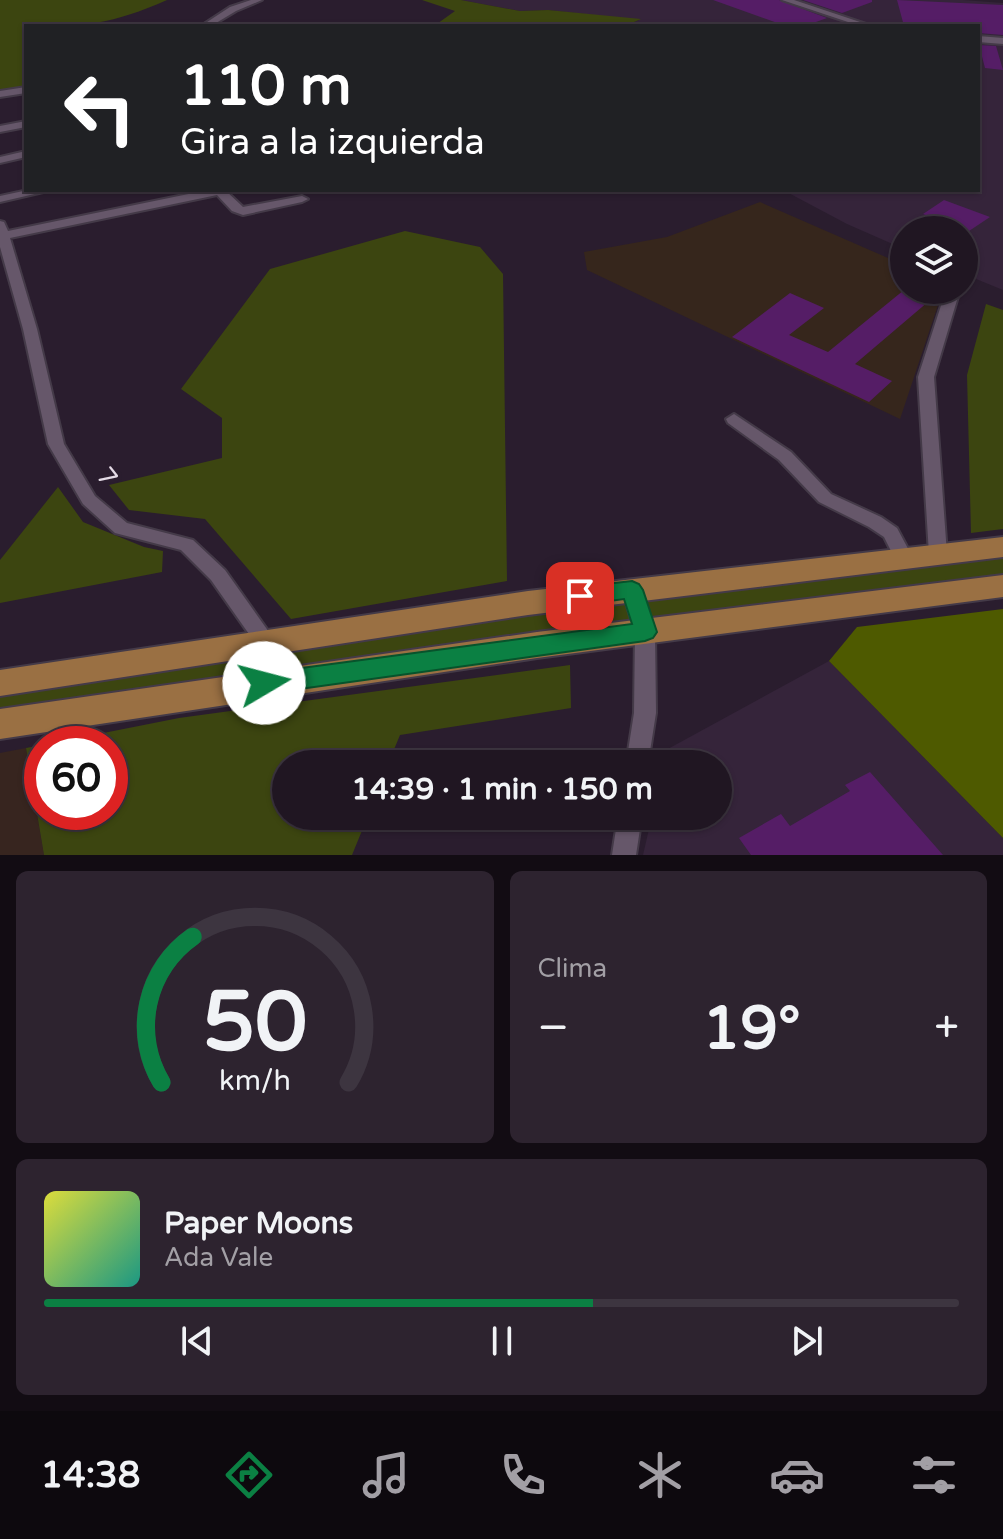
<!DOCTYPE html>
<html lang="es">
<head>
<meta charset="utf-8">
<style>
	:root { --surface:#201622; --page:#2d232f; --text:#f1f3f6; --muted:#a29fa5; --line:#3d3540; --accent:#0b8043 }
	body { margin:0; font-family:"Varela Round",sans-serif; background:var(--page); color:var(--text); height:100vh; display:flex; flex-direction:column; font-size:30px; white-space:nowrap }
	* { box-sizing:border-box; margin:0 }
	p { font-size:26px; color:var(--muted) }
	.icon { flex:none; width:44px; height:44px; fill:none; stroke:currentColor; stroke-width:2; stroke-linecap:round; stroke-linejoin:round }
	.map { position:relative; height:855px; overflow:hidden }
	.sheet { display:flex; flex-direction:column; gap:16px; padding:16px; background:#120c13; flex:1 }
	.sheet>* { flex:none }
	.hud { position:absolute; left:24px; top:24px; width:956px; height:168px; border-radius:0px; box-shadow:0 2px 6px #0004,0 0 0 2px var(--line); background:#202124; color:#fff; overflow:hidden }
	.fabs { position:absolute; left:890px; top:216px; display:grid; gap:16px }
	.fabs a { display:grid; place-items:center; width:88px; height:88px; border-radius:50%; background:var(--surface); box-shadow:0 2px 6px #0004,0 0 0 2px var(--line); font-size:40px }
	.speed { position:absolute; left:24px; top:726px; display:flex; gap:16px; font-size:40px; font-weight:700; text-align:center }
	.speed>* { display:grid; place-content:center; width:104px; height:104px; border-radius:50%; background:var(--surface); box-shadow:0 2px 6px #0004,0 0 0 2px var(--line); line-height:1 }
	.speed .limit { border:12px solid #d22; background:#fff; color:#111 }
	.pin { position:absolute; display:grid; place-items:center; width:68px; height:68px; color:#fff; margin:-34px; border-radius:16px; box-shadow:0 4px 12px #0006 }
	.me { position:absolute; width:88px; margin:-44px; rotate:82deg; stroke-linejoin:round; filter:drop-shadow(0 0 6px #0008) }
	.turn { display:flex; align-items:center; gap:28px; height:168px; padding:0 24px; font-size:36px }
	.turn .icon { width:104px; height:104px; stroke-width:2.5 }
	.turn b { display:block; font-size:56px; line-height:68px }
	.big { font-size:60px; font-weight:700; line-height:1.1 }
	.sheet .tile { flex:1; display:flex; flex-direction:column; justify-content:center; gap:12px; min-width:0; padding:0 28px; border-radius:12px; background:var(--page) }
	.sheet .dial { align-items:center; gap:0 }
	.dial svg { height:208px; overflow:visible; fill:none; stroke:var(--line); stroke-width:7; stroke-linecap:round; text-anchor:middle }
	.dial text { fill:var(--text); stroke:none }
	.song { display:flex; align-items:center; gap:24px }
	.cover { width:96px; height:96px; border-radius:12px; background:linear-gradient(135deg,hsl(60 70% 55%),hsl(170 70% 35%)) }
	.played { height:8px; border-radius:4px; background:linear-gradient(90deg,var(--accent) 60%,var(--line) 60%) }
	.keys { display:flex; justify-content:space-around; direction:ltr }
	.heat { display:flex; justify-content:space-between; align-items:center; font-size:44px; direction:ltr }
	.sheet .tiles { flex:1; display:grid; gap:16px; grid-template-columns:1fr 1fr }
	.tile:last-child { grid-column:span 2 }
	.trip { position:absolute; left:272px; top:750px; width:460px; height:80px; border-radius:40px; background:var(--surface); box-shadow:0 2px 6px #0004,0 0 0 2px var(--line); font-weight:700; line-height:80px; text-align:center }
	.menu { display:flex; height:128px; justify-content:space-around; align-items:center; background:#0d090e; color:var(--muted) }
	.menu .icon { width:56px; height:56px }
	.menu .current { color:var(--accent) }
	.menu b { font-size:36px; color:var(--text) }
	.map>svg:first-child { display:block }
</style>
</head>
<body>
<div class="map">
<svg width="1003" height="855" viewBox="0 0 1003 855">
	<rect width="100%" height="100%" fill="#2a1d2e"/>
	<path fill="#36261c" d="M760,202L904,265V290H943L900,419L587,270L584,252L667,237Z"/>
	<path fill="#37251f" d="M26,748L44,855H0V753Z"/>
	<path fill="#35243a" d="M461,0H963L1003,3V290L964,274V230H904V249L847,224L783,190H978V26H625L639,20L548,10L520,11Z
		M829,661L1003,838V855H643L652,816H718V764H663L666,750Z"/>
	<path fill="#3c4510" d="M0,0H167C110,25 87,26 26,26V87L0,91Z
		M422,0H461L520,11L548,10L641,19L625,26H434L455,11Z
		M405,231L480,247L503,274L507,581L291,619L205,519L129,510L109,485L222,458V418L181,389L270,269Z
		M986,304L1003,310V529L971,533L967,375Z
		M58,487L83,522L144,547L163,551L162,572L0,603V560Z
		M1003,557V574L650,618L644,599Z
		M625,602L632,621L274,670L275,652Z
		M255,655V672L0,713V694Z
		M570,665L571,708L400,735L388,764H286V816H368L352,855H44L26,748L42,745V812H110V744H48L179,718Z"/>
	<path fill="#4e5a00" d="M1003,609V838L829,661L857,627Z"/>
	<path fill="#551d66" d="M713,0H779L827,18L805,26H786Z
		M803,0H872V2L842,13Z
		M897,0L1003,5V35L978,33V26H904Z
		M979,45L996,46L1003,70L985,68Z
		M944,200L990,217L969,231L923,214Z
		M904,290H942L855,364L892,381L869,402L732,337L790,293L824,308L789,335L828,352Z
		M870,772L943,855H751L739,838L781,814L790,826L850,791L845,785Z"/>
	<g fill="none" stroke-linecap="round" stroke-linejoin="round">
		<defs>
			<path id="street" d="M251,0H262L236,11L211,26H201L230,7Z
				M782,0H794L872,26H860Z
				M978,36L1003,38V44L978,42Z
				M26,87V93L0,97V91Z
				M26,121V127L0,132V126Z
				M26,151V157L0,163V157Z
				M28,190H52L0,202V196Z
				M208,190H225L243,207L302,196L308,199L302,202L243,215L232,211L217,195L10,238L37,329L64,444L95,496L127,523L193,540L225,570L276,642L274,683L271,689L264,692L257,689L254,683L256,644L211,580L181,550L115,533L83,504L48,444L23,329L0,247V221L4,222L8,231Z
				M946,290H960L934,377L947,554L945,559L938,561L931,559L929,554L918,377Z
				M734,414L791,452L831,494L881,517L897,528L913,558L911,563L904,565L897,563L884,537L869,527L819,502L779,460L728,423L726,419Z
				M632,582L639,585L642,590L655,632L656,713L648,764H626L634,713L635,632L622,590L625,585Z
				M618,816H642L636,855H612Z"/>
			<path id="primary" d="M1003,537V557L528,615L0,696V670L528,591Z
				M1003,575V597L537,658L0,739V709L537,632Z"/>
		</defs>
		<use href="#street" stroke="#443a48" stroke-width="4"/>
		<use href="#primary" stroke="#443a48" stroke-width="4"/>
		<use href="#street" fill="#66576a" fill-rule="evenodd"/>
		<use href="#primary" fill="#9a7043" fill-rule="evenodd"/>
	</g>
	<path fill="#0b8043" stroke="#07532c" stroke-width="2" d="M632,581L639,584L643,590L657,632L653,638L645,641L264,694L255,691L252,683L255,676L264,673L632,624L624,599L580,605L572,602L569,596L572,590L580,587Z"/>
	<g text-anchor="middle" dominant-baseline="central" stroke-width="8" stroke-linejoin="round" paint-order="stroke">
		<g font-size="26" fill="#e4dbe6" stroke="#2a1d2e">
			<text transform="translate(107 477) rotate(52)">7</text>
		</g>
	</g>
</svg>
<div class="fabs">
<a><svg class="icon" aria-label="layers" viewBox="0 0 24 24"><path d="M12 4l9 5-9 5-9-5zM3 14l9 5 9-5"/></svg></a>
</div>
<div class="speed"><div class="limit">60</div></div>
<div class="pin" style="left:580px;top:596px;background:#d93025"><svg class="icon" aria-label="arrive" viewBox="0 0 24 24"><path d="M6 21V4h12l-3 4 3 4H6"/></svg></div>
<svg class="me" style="left:264px;top:683px" viewBox="-20 -20 40 40"><circle r="19" fill="#fff"/><path d="M0-13L10 11 0 6-10 11z" fill="#0b8043"/></svg>
<div class="trip">14:39 · 1 min · 150 m</div>
<div class="hud">
<div class="turn"><svg class="icon" aria-label="left" viewBox="0 0 24 24"><path d="M17 20v-9H6M10 6l-5 5 5 5"/></svg><div><b>110 m</b>Gira a la izquierda</div></div>
</div>
</div>
<section class="sheet">
<div class="tiles">
<div class="tile dial"><svg viewBox="0 0 100 80">
<path d="M14 69A42 42 0 1 1 86 69"/>
<path d="M14 69A42 42 0 0 1 26 13" stroke="#0b8043"/>
<text x="50" y="56" font-size="32" font-weight="700">50</text>
<text x="50" y="72" font-size="11">km/h</text>
</svg></div>
<div class="tile"><p>Clima</p>
<div class="heat"><a>−</a><b class="big">19°</b><a>+</a></div>
</div>
<div class="tile">
<div class="song"><i class="cover"></i><div><b>Paper Moons</b><p>Ada Vale</p></div></div>
<div class="played"></div>
<div class="keys"><svg class="icon" aria-label="previous" viewBox="0 0 24 24"><path d="M18 5L8 12l10 7zM5 5v14"/></svg><svg class="icon" aria-label="pause" viewBox="0 0 24 24"><path d="M8 5v14M16 5v14"/></svg><svg class="icon" aria-label="next" viewBox="0 0 24 24"><path d="M6 5l10 7-10 7zM19 5v14"/></svg></div>
</div>
</div>
</section>
<nav class="menu">
<b>14:38</b>
<svg class="icon current" aria-label="directions" viewBox="0 0 24 24"><path d="M12 3l9 9-9 9-9-9zM9 14v-3h6M13 9l2 2-2 2"/></svg>
<svg class="icon" aria-label="music" viewBox="0 0 24 24"><path d="M9 18V5l10-2v13"/><circle cx="6" cy="18" r="3"/><circle cx="16" cy="16" r="3"/></svg>
<svg class="icon" aria-label="phone" viewBox="0 0 24 24"><path d="M5 4h4l2 5-3 2q2 4 5 5l2-3 5 2v4C11 20 4 13 5 4z"/></svg>
<svg class="icon" aria-label="climate" viewBox="0 0 24 24"><path d="M12 3v18M4 7l16 10M4 17L20 7"/></svg>
<svg class="icon" aria-label="car" viewBox="0 0 24 24"><path d="M5 17H2v-5l4-1 3-4h7l3 4 3 1v5h-3M9 17h6M6 11h13"/><circle cx="7" cy="17" r="2"/><circle cx="17" cy="17" r="2"/></svg>
<svg class="icon" aria-label="filters" viewBox="0 0 24 24"><path d="M4 7h16M4 17h16"/><circle cx="9" cy="7" r="2"/><circle cx="15" cy="17" r="2"/></svg>
</nav>
</body>
</html>
